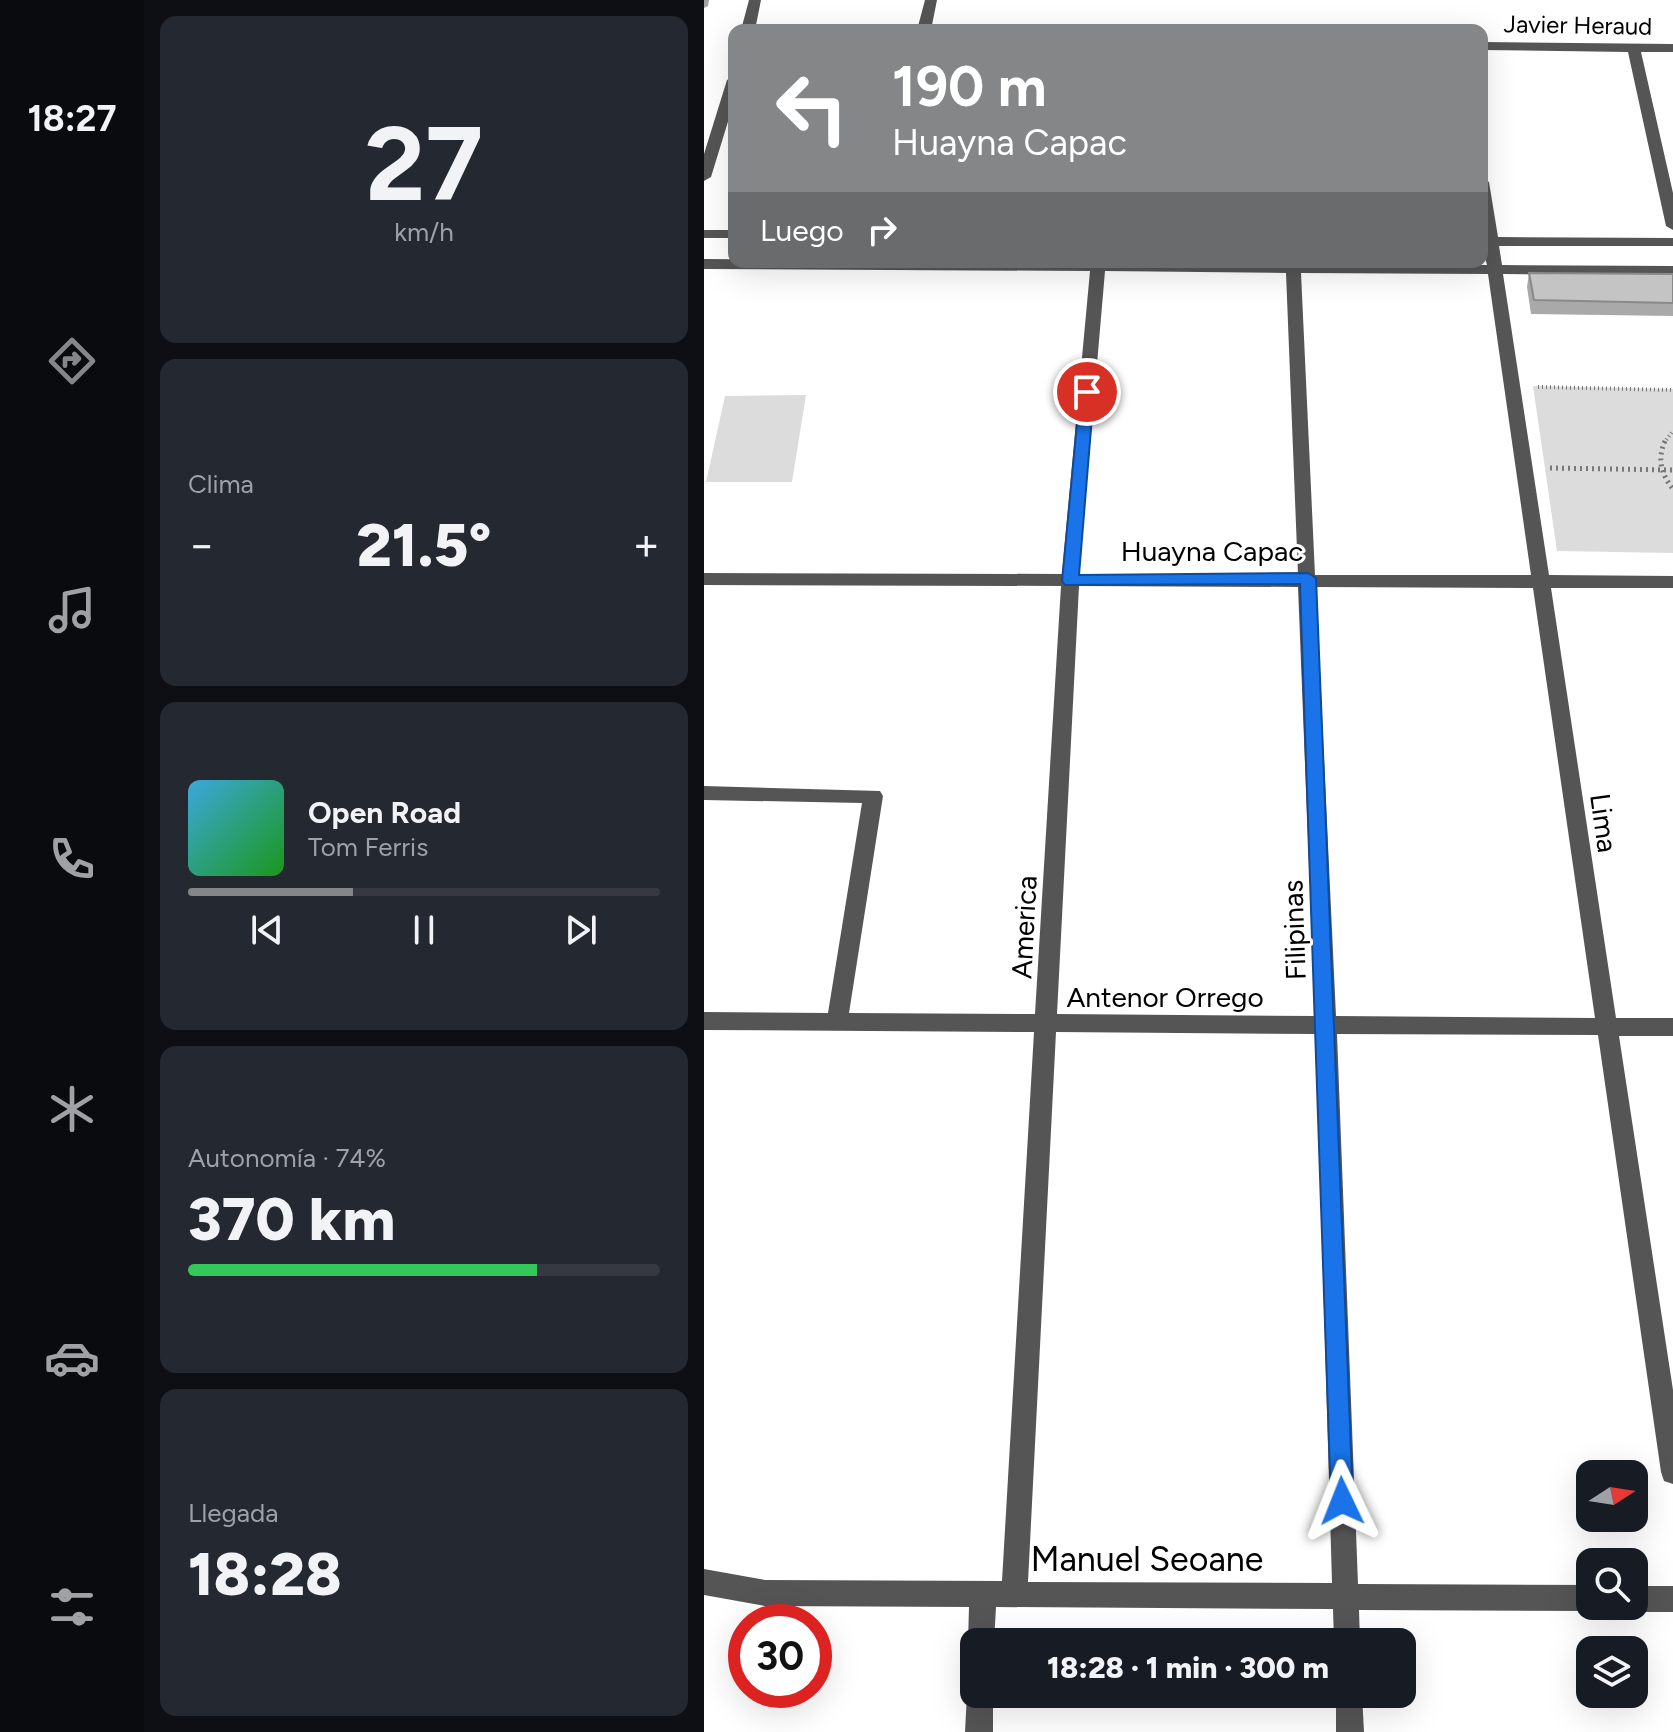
<!DOCTYPE html>
<html lang="es">
<head>
<meta charset="utf-8">
<style>
	:root { --surface:#171b24; --page:#242831; --text:#f1f3f6; --muted:#9ea1a6; --line:#363941; --accent:#858687 }
	body { margin:0; font-family:Figtree,sans-serif; background:var(--page); color:var(--text); height:100vh; display:flex; flex-direction:column; font-size:30px; white-space:nowrap }
	* { box-sizing:border-box; margin:0 }
	p { font-size:26px; color:var(--muted) }
	.icon { flex:none; width:44px; height:44px; fill:none; stroke:currentColor; stroke-width:2; stroke-linecap:round; stroke-linejoin:round }
	.map { position:relative; flex:1; overflow:hidden }
	.drawer { display:flex; flex-direction:column; gap:16px; padding:16px; background:#0d0f14; width:560px }
	.drawer>* { flex:none }
	.banner { position:absolute; left:24px; top:24px; width:760px; height:244px; border-radius:16px; box-shadow:0 8px 32px #0002; background:#858687; color:#fff; overflow:hidden }
	.needle { width:52px; rotate:78deg }
	.tools { position:absolute; left:872px; top:1460px; display:grid; gap:16px }
	.tools a { display:grid; place-items:center; width:72px; height:72px; border-radius:16px; background:var(--surface); box-shadow:0 8px 32px #0002; font-size:40px }
	.speed { position:absolute; left:24px; top:1604px; display:flex; gap:16px; font-size:40px; font-weight:700; text-align:center }
	.speed>* { display:grid; place-content:center; width:104px; height:104px; border-radius:50%; background:var(--surface); box-shadow:0 8px 32px #0002; line-height:1 }
	.speed .limit { border:12px solid #d22; background:#fff; color:#111 }
	.pin { position:absolute; display:grid; place-items:center; width:68px; height:68px; color:#fff; margin:-34px; border:4px solid #fff; border-radius:50%; box-shadow:0 2px 8px #0007 }
	.me { position:absolute; width:88px; margin:-44px; rotate:358deg; stroke-linejoin:round; filter:drop-shadow(0 0 6px #0008) }
	.turn { display:flex; align-items:center; gap:28px; height:168px; padding:0 32px; font-size:36px }
	.turn .icon { width:104px; height:104px; stroke-width:2.5 }
	.turn b { display:block; font-size:56px; line-height:68px }
	.then { display:flex; align-items:center; height:76px; padding:0 32px; background:#0003; gap:16px; font-size:30px }
	.big { font-size:60px; font-weight:800; line-height:1.1 }
	.drawer .tile { flex:1; display:flex; flex-direction:column; justify-content:center; gap:12px; min-width:0; padding:0 28px; border-radius:16px; background:var(--page) }
	.drawer .dial { align-items:center; gap:0 }
	.dial b { font-size:104px; line-height:1 }
	.song { display:flex; align-items:center; gap:24px }
	.cover { width:96px; height:96px; border-radius:12px; background:linear-gradient(135deg,hsl(200 70% 55%),hsl(120 70% 35%)) }
	.played { height:8px; border-radius:4px; background:linear-gradient(90deg,var(--accent) 35%,var(--line) 35%) }
	.keys { display:flex; justify-content:space-around; direction:ltr }
	.heat { display:flex; justify-content:space-between; align-items:center; font-size:44px; direction:ltr }
	.charge { height:12px; border-radius:6px; background:linear-gradient(90deg,#34c759 74%,var(--line) 0) }
	.trip { position:absolute; left:256px; top:1628px; width:456px; height:80px; border-radius:16px; background:var(--surface); box-shadow:0 8px 32px #0002; font-weight:800; line-height:80px; text-align:center }
	main { display:flex; flex:1; min-height:0 }
	.menu { display:flex; flex-direction:column; width:144px; justify-content:space-around; align-items:center; background:#090b0e; color:var(--muted) }
	.menu .icon { width:56px; height:56px }
	.menu .current { color:var(--accent) }
	.menu b { font-size:36px; color:var(--text) }
	.map>svg:first-child { display:block }
</style>
</head>
<body>
<main>
<nav class="menu">
<b>18:27</b>
<svg class="icon current" aria-label="directions" viewBox="0 0 24 24"><path d="M12 3l9 9-9 9-9-9zM9 14v-3h6M13 9l2 2-2 2"/></svg>
<svg class="icon" aria-label="music" viewBox="0 0 24 24"><path d="M9 18V5l10-2v13"/><circle cx="6" cy="18" r="3"/><circle cx="16" cy="16" r="3"/></svg>
<svg class="icon" aria-label="phone" viewBox="0 0 24 24"><path d="M5 4h4l2 5-3 2q2 4 5 5l2-3 5 2v4C11 20 4 13 5 4z"/></svg>
<svg class="icon" aria-label="climate" viewBox="0 0 24 24"><path d="M12 3v18M4 7l16 10M4 17L20 7"/></svg>
<svg class="icon" aria-label="car" viewBox="0 0 24 24"><path d="M5 17H2v-5l4-1 3-4h7l3 4 3 1v5h-3M9 17h6M6 11h13"/><circle cx="7" cy="17" r="2"/><circle cx="17" cy="17" r="2"/></svg>
<svg class="icon" aria-label="filters" viewBox="0 0 24 24"><path d="M4 7h16M4 17h16"/><circle cx="9" cy="7" r="2"/><circle cx="15" cy="17" r="2"/></svg>
</nav>
<section class="drawer">
<div class="tile dial"><b>27</b><p>km/h</p></div>
<div class="tile"><p>Clima</p>
<div class="heat"><a>−</a><b class="big">21.5°</b><a>+</a></div>
</div>
<div class="tile">
<div class="song"><i class="cover"></i><div><b>Open Road</b><p>Tom Ferris</p></div></div>
<div class="played"></div>
<div class="keys"><svg class="icon" aria-label="previous" viewBox="0 0 24 24"><path d="M18 5L8 12l10 7zM5 5v14"/></svg><svg class="icon" aria-label="pause" viewBox="0 0 24 24"><path d="M8 5v14M16 5v14"/></svg><svg class="icon" aria-label="next" viewBox="0 0 24 24"><path d="M6 5l10 7-10 7zM19 5v14"/></svg></div>
</div>
<div class="tile"><p>Autonomía · 74%</p><b class="big">370 km</b><div class="charge"></div></div>
<div class="tile"><p>Llegada</p><b class="big">18:28</b></div>
</section>
<div class="map">
<svg width="969" height="1732" viewBox="0 0 969 1732">
	<rect width="100%" height="100%" fill="#fff"/>
	<path fill="#dcdcdc" d="M829,386L969,389V553L853,551Z
		M102,395L88,482H2L21,396Z"/>
	<g fill="none" stroke-linecap="round" stroke-linejoin="round">
		<path fill="#a3a3a3" fill-rule="evenodd" d="M0,0H5L4,6L0,8Z"/>
		<path stroke="#777" stroke-width="4" stroke-dasharray="1 3" stroke-linecap="butt" d="M834,387L969,390
			M960,443L969,431"/>
		<path stroke="#777" stroke-width="5" stroke-dasharray="2 4" stroke-linecap="butt" d="M961,441C953,459 957,474 969,489
			M846,468L969,470"/>
		<path fill="#555" fill-rule="evenodd" d="M45,0H57L51,30H37Z
			M221,0H233L227,30H213Z
			M778,42L969,44V52H937L969,193V230L962,226L924,52L778,50Z
			M30,76V102L7,177L0,181V154L23,80Z
			M778,178L785,182L794,237L969,238V246H795L798,265L969,266V276L799,274L845,575L969,576V588H847L912,1018H969V1036H915L969,1390V1484L960,1481L957,1472L894,1035L633,1034L654,1584L886,1585V1606L895,1607L886,1611L655,1610L656,1642H630L629,1609L292,1607L290,1642H270V1652L264,1642L265,1607L61,1606L0,1595V1569L61,1580L298,1581L330,1032L0,1030V1012L124,1013L158,803L0,800V786L176,791L179,796L145,1013L331,1014L357,586L0,585V573L358,574L386,271L0,269V259L783,265L778,245ZM401,271L582,273L594,575L375,574ZM597,273L784,274L827,575H611ZM375,586L594,587L611,1016L353,1014ZM612,587L829,588L891,1018L632,1016ZM352,1032L612,1034L628,1583L324,1582Z
			M0,230H30V238H0Z
			M930,1586H969V1612H930L921,1608L930,1606Z
			M270,1683V1694H289V1732H261L263,1694Z
			M632,1694H658L660,1732H632Z"/>
	</g>
	<path fill="#a9a9a9" d="M825,273L969,274V316L827,314L823,287Z"/>
	<path fill="#c4c4c4" stroke="#898989" stroke-width="2" d="M825,273L969,274V303L830,300Z"/>
	<path fill="#1a73e8" stroke="#114b97" stroke-width="2" d="M383,388L390,392L375,575L604,573L612,578L649,1501L646,1509L638,1513L630,1509L627,1501L596,584L361,585L358,581L376,392Z"/>
	<g text-anchor="middle" dominant-baseline="central" stroke-width="6" stroke-linejoin="round" paint-order="stroke">
		<g font-size="24" fill="#000" stroke="#fff">
			<text transform="translate(874 25) rotate(1)">Javier Heraud</text>
		</g>
		<g font-size="28" fill="#000" stroke="#fff">
			<text x="508" y="551">Huayna Capac</text>
			<text transform="translate(900 823) rotate(82)">Lima</text>
			<text transform="translate(320 927) rotate(-87)">America</text>
			<text transform="translate(590 930) rotate(-92)">Filipinas</text>
			<text x="461" y="997">Antenor Orrego</text>
		</g>
		<g font-size="34" fill="#000" stroke="#fff">
			<text x="443" y="1559">Manuel Seoane</text>
		</g>
	</g>
</svg>
<div class="tools">
<a><svg class="needle" viewBox="-14 -14 28 28"><path d="M0-13l5 13h-10z" fill="#e53935"/><path d="M0 13l5-13h-10z" fill="#9ea1a6"/></svg></a>
<a><svg class="icon" aria-label="search" viewBox="0 0 24 24"><circle cx="10" cy="10" r="6"/><path d="M15 15l6 6"/></svg></a>
<a><svg class="icon" aria-label="layers" viewBox="0 0 24 24"><path d="M12 4l9 5-9 5-9-5zM3 14l9 5 9-5"/></svg></a>
</div>
<div class="speed"><div class="limit">30</div></div>
<div class="pin" style="left:383px;top:392px;background:#d93025"><svg class="icon" aria-label="arrive" viewBox="0 0 24 24"><path d="M6 21V4h12l-3 4 3 4H6"/></svg></div>
<svg class="me" style="left:638px;top:1501px" viewBox="-20 -20 40 40"><path d="M0-17L14 15 0 8-14 15z" fill="#1a73e8" stroke="#fff" stroke-width="4"/></svg>
<div class="trip">18:28 · 1 min · 300 m</div>
<div class="banner">
<div class="turn"><svg class="icon" aria-label="left" viewBox="0 0 24 24"><path d="M17 20v-9H6M10 6l-5 5 5 5"/></svg><div><b>190 m</b>Huayna Capac</div></div>
<div class="then">Luego<svg class="icon" aria-label="right" viewBox="0 0 24 24"><path d="M7 20v-9h11M14 6l5 5-5 5"/></svg></div>
</div>
</div>
</main>
</body>
</html>
